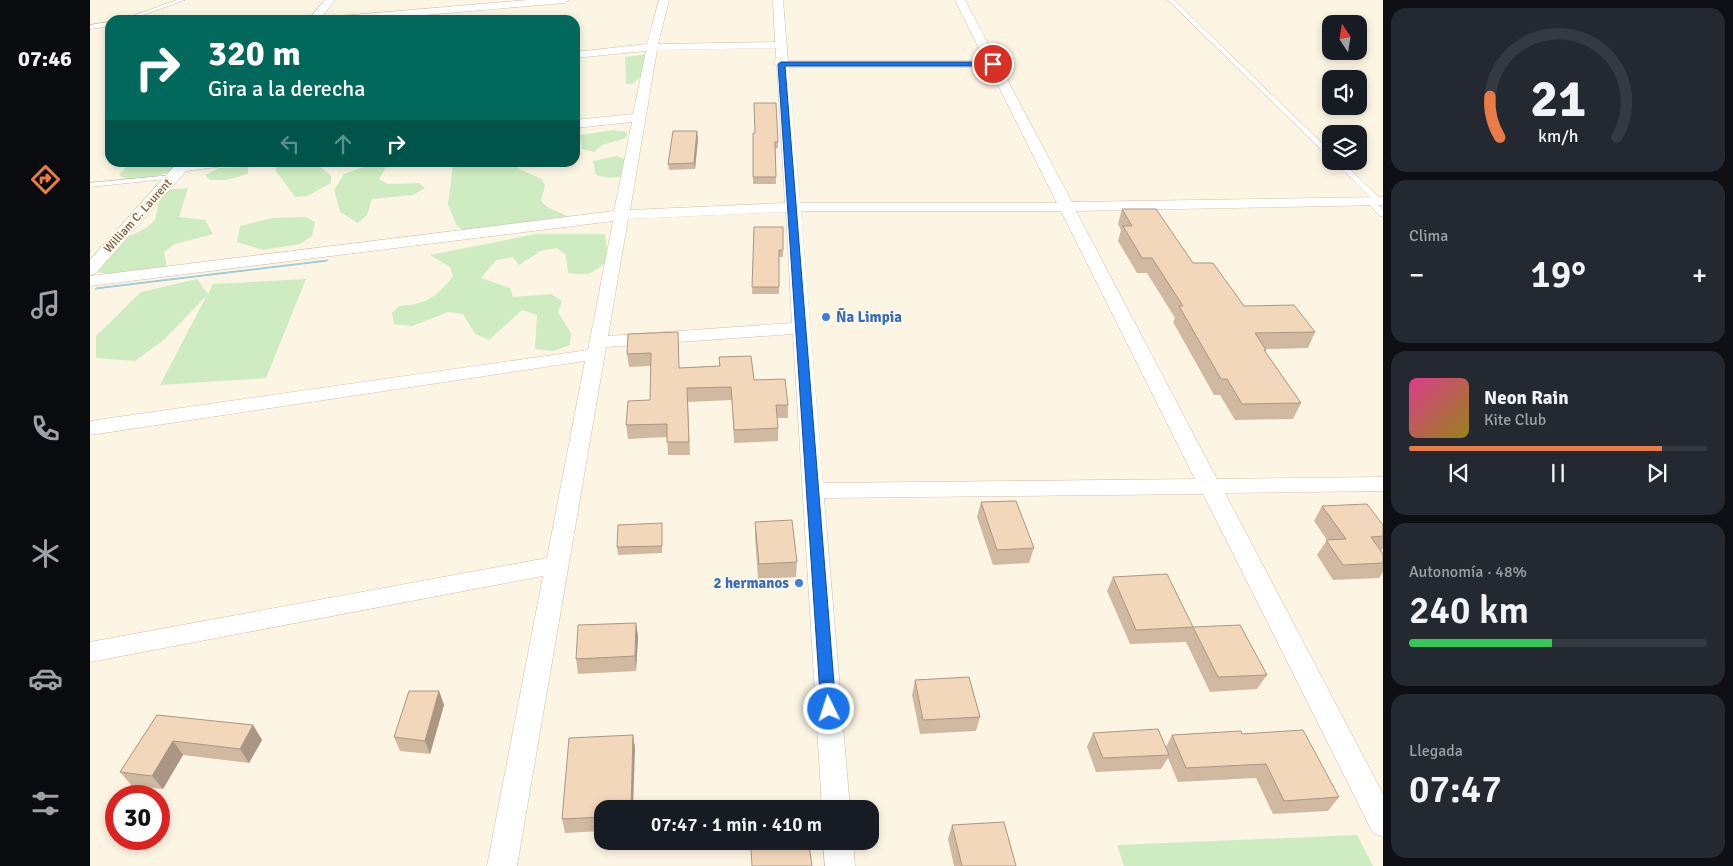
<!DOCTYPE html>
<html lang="es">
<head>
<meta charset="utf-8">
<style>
	:root { --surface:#171b24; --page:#242831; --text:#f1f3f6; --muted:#9ea1a6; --line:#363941; --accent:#e97b46 }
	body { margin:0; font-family:Signika,sans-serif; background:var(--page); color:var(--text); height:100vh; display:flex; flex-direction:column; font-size:19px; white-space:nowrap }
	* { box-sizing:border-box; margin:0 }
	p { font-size:16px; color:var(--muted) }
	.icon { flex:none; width:28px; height:28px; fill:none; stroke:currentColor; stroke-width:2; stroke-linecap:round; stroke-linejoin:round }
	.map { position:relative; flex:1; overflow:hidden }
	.details { display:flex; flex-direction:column; gap:8px; padding:8px; background:#0d0f14; width:350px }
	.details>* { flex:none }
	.hud { position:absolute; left:15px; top:15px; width:475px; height:152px; border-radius:15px; box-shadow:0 2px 8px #0003; background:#00695c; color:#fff; overflow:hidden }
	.needle { width:32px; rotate:348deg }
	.tools { position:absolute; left:1232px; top:15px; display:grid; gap:10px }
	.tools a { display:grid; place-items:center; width:45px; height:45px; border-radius:10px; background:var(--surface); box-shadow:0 2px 8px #0003; font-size:25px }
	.speed { position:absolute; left:15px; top:785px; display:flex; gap:10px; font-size:25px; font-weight:700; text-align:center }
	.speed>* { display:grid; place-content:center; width:65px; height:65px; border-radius:50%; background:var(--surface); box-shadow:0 2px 8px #0003; line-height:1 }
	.speed .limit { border:8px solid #d22; background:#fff; color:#111 }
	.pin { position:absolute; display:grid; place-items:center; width:42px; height:42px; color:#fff; margin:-21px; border:2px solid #fff; border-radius:50%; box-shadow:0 1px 5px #0007 }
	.me { position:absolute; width:55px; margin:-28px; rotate:356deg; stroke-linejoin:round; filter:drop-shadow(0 0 4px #0008) }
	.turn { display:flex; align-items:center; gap:18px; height:105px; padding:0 20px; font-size:22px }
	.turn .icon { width:65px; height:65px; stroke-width:2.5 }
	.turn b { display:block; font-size:35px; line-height:42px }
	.lanes { display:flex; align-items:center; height:48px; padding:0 20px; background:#0003; justify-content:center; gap:25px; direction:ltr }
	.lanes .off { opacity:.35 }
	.big { font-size:38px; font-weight:600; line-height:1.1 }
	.details .widget { flex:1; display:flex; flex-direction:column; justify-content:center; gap:8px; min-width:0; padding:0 18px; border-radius:15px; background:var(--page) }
	.details .dial { align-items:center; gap:0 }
	.dial svg { height:130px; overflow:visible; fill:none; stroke:var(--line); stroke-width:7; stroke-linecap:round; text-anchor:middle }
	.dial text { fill:var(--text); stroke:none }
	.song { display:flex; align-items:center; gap:15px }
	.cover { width:60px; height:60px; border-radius:8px; background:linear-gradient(135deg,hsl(330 70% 55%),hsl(50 70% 35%)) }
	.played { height:5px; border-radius:2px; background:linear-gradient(90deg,var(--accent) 85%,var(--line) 85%) }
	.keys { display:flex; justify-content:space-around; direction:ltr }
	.heat { display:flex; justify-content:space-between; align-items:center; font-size:28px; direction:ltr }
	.charge { height:8px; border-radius:4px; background:linear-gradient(90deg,#34c759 48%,var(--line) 0) }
	.trip { position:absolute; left:504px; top:800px; width:285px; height:50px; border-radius:15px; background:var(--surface); box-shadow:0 2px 8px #0003; font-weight:600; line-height:50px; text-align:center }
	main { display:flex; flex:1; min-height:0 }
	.tab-bar { display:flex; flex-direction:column; width:90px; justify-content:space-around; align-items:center; background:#090b0e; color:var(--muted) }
	.tab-bar .icon { width:35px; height:35px }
	.tab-bar .selected { color:var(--accent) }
	.tab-bar b { font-size:22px; color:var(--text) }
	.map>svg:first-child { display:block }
</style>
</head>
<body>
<main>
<nav class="tab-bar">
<b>07:46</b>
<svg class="icon selected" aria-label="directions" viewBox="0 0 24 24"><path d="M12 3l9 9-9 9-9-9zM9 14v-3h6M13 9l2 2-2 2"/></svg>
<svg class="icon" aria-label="music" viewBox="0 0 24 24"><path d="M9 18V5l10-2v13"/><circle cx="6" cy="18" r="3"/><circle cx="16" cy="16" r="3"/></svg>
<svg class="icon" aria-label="phone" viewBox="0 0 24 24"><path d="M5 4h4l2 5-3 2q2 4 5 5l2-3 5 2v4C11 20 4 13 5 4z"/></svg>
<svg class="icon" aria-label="climate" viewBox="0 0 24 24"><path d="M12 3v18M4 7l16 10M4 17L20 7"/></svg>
<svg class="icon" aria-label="car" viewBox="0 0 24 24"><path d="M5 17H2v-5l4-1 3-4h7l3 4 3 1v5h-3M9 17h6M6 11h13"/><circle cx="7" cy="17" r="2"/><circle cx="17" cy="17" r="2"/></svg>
<svg class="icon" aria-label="filters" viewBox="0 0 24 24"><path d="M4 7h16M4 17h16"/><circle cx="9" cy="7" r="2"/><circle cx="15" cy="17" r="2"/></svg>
</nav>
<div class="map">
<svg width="1293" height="866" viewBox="0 0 1293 866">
	<rect width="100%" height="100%" fill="#fdf5e4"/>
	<path fill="#ceebc2" d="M557,54L563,64L543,84H536L535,57Z
		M523,130L537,132L536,138L512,145L504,152L492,149L490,135Z
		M527,156L539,161L535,176L519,178L506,175L503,161Z
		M218,162L228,165L241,176V183L217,196L205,197L186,171V164Z
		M40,163H98C87,171 49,183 36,179C33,178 31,176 29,175Z
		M363,163H422L431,170L452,179L455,186L451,201C458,210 470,211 480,218L478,227L410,234L378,233L367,226L358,205Z
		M282,164H298L289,179L298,184L329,183L335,188L323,195L282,199L277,215L268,223L250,212L244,190L254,174Z
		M158,167V174L136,180H120L115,175L129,168Z
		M98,188L89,217L115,220L123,234L85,244L74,252L77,268L19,274L0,271L9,251L56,228L65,220L70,196L82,189Z
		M216,217L225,222L222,236L210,244L173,250L147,242L150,226L183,218Z
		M446,234H515L518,260C504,274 497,276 478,273L476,255L467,248L451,251L429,265L423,257L406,260L391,278L420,288L423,297L461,294L472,301L468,312L481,333L480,345L463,351L445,349L447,315L432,310L399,340L385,334L373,314L358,312L322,326L304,324L302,313L309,306C338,304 344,298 363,277L360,267L340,255Z
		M107,279L118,294L123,284L216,279L176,378L70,385L117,295L75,339L45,361L6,358V336L51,292Z
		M1267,835L1283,866H1034L1027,845Z"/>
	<path fill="#b8dbe7" stroke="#9ec9d9" d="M238,260L237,261L5,289L6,288Z"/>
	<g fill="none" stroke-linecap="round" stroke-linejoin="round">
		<defs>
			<path id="service" d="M87,0H95L39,20H31Z
				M1078,0H1084L1241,152V158L1239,157Z
				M20,22V26L0,29V25Z
				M1244,161H1251L1291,199V203H1286L1293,210V216H1290L1276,201L1282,199Z
				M83,175L87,177L85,178L0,187V183Z"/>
			<path id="minor" d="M235,0H245L229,20H218Z
				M438,0H479L474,3L276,20H234L239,17Z
				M569,0H579L568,44L685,42L683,0H693L698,61H895L865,0H875L982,202L1293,197V205L986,211L1127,479L1293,477V491L1135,493L1293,794V837L1283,833L1113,494L734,498L760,809H732L703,334L516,347L427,866H397L453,576L0,662V642L457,558L495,361L0,435V421L498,350L523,221L0,286V276L524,211L542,122L485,128V120L543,114L556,51L485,58V52L557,44ZM686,48L685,64L687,66L695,203L540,210L567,50ZM699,67H899L967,203H710ZM711,211H971L1105,479L733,483ZM696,212L702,323L518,336L538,219Z
				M88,162H141L134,166L96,171L6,273L0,275V260Z
				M733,841H763L765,866H735Z"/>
		</defs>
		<use href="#service" stroke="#cebeaa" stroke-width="1"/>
		<use href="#minor" stroke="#cebeaa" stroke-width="1"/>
		<use href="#service" fill="#fff" fill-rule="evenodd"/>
		<use href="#minor" fill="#fff" fill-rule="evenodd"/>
	</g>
	<path fill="#d1b9a1" d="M663,133L688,142V148H685L686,184H663Z
		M608,138L605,169L579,170L578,164Z
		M1032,209L1103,263L1154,306L1225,332L1218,348L1175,349L1176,350L1175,352L1211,403L1203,419L1145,420L1130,395H1124L1083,322L1085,318L1057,273H1047L1028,241L1031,230L1028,224Z
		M664,227H693V257H689V294H662Z
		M589,344V368L629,366V357L664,380L698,405V418H687L688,428V441L644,443L642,400L598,402L600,455H578L577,437L538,439L536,425L560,400L561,366L539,367L537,354Z
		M891,502L944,548L939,563L903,565L887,517Z
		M1232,506L1293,525V548L1291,551L1293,554V572L1289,578L1243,580L1227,555L1237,540L1224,521Z
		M665,522L707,562L706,577L668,579L665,537Z
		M572,531V553L528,555L527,547Z
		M1023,577L1177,675L1167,689L1120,692L1096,642L1040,644L1017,591Z
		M546,623L548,637L546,671L488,674L486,659Z
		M825,680L890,717L886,731L830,734L822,695Z
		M349,691L354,705L340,754L310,751L304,737Z
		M67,715L163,725L172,740L159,763L93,755L73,789L42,786L30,772Z
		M1003,733L1076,747L1082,735L1152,734L1249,797L1238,811L1183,814L1166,778L1088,782L1078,758L1071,769L1006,772L997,747Z
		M543,735L545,749L512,809V831L475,833L472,819Z
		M862,825L926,866H864L858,839Z"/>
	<path fill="#aa9683" d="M607,131L608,138L605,169L604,163Z
		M546,623L548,637L546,671L545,656Z
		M349,691L354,705L340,754L335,741Z
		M163,725L172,740L159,763L150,749Z
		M543,735L545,749L543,809H541Z
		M83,741L93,755L73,789L62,776Z"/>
	<path fill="#f3d7bb" stroke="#aa9683" d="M664,103H686L688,142H685L686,177H663V133H665Z
		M583,131H607L604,163L578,164Z
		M1032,209H1066L1103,263H1123L1154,306L1204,305L1225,332L1165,333L1176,350H1174L1211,403L1152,404L1137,379H1131L1089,306H1093L1062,258H1052L1033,226H1042Z
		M664,227H693V250H689V287H662Z
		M588,332L589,368L630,366L629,357L661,356L664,380L695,379L698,405H686L688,428L644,430L641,387L597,388L599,442H577V424L536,425L538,401L560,400L561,353L537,354L538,334Z
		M926,501L944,548L907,550L891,502Z
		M1277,504L1293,525V536L1281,537L1293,554V563L1253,565L1236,540L1256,539L1232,506Z
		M702,520L707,562L669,564L665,522Z
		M572,523V546L527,547L528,525Z
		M1077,574L1103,627L1046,630L1023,577Z
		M546,623L545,656L486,659L488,625Z
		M1150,625L1177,675L1128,677L1103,627Z
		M879,677L890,717L833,720L825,680Z
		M319,691H349L335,741L304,737Z
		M67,715L163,725L150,749L83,741L62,776L30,772Z
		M1068,729L1079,755L1013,758L1003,733Z
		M1213,730L1249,797L1194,801L1176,764L1096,768L1082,735L1151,731L1152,734Z
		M543,735L541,809H512V817L472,819L479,738Z
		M914,822L926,866H872L862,825Z
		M719,845L722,866H662L661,849Z"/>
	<path fill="#1a73e8" stroke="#114b97" d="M691,62H903L906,64L903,66H695L746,709L744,714L739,716L733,714L731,709L688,64Z"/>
	<g fill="#3f7fe0" stroke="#fff9ea" stroke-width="2">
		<circle cx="736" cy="317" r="5"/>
		<circle cx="709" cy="583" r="5"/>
	</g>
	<g text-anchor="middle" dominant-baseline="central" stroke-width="4" stroke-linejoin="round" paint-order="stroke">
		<g font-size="12" fill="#755d49" stroke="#fff9ea">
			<text transform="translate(48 216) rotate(-48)">William C. Laurent</text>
		</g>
		<g font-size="15" font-weight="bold" fill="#366cbe" stroke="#fff9ea" text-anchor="start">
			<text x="746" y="317">Ña Limpia</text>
			<text x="699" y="583" text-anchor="end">2 hermanos</text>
		</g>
	</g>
</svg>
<div class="tools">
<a><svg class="needle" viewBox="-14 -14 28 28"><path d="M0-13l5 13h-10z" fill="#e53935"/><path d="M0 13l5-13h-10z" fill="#9ea1a6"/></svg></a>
<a><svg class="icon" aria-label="sound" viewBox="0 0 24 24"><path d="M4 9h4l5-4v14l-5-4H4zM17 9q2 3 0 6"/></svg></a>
<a><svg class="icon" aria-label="layers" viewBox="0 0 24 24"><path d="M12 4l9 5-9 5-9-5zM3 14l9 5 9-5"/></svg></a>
</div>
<div class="speed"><div class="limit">30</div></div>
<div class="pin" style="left:903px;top:64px;background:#d93025"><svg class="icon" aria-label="arrive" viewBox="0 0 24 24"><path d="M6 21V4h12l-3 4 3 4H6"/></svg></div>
<svg class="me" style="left:739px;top:709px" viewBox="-20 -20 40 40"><circle r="17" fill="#1a73e8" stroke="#fff" stroke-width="3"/><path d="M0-11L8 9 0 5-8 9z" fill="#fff"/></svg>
<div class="trip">07:47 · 1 min · 410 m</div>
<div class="hud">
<div class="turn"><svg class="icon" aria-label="right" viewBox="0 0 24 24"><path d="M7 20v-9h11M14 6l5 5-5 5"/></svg><div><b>320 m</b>Gira a la derecha</div></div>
<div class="lanes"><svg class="icon off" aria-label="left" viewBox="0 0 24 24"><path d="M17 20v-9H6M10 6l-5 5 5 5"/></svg><svg class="icon off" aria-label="ahead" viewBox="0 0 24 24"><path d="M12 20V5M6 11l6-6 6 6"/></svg><svg class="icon" aria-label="right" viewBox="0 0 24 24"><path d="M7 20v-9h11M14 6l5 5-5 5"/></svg></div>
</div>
</div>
<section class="details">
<div class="widget dial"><svg viewBox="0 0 100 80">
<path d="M14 69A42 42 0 1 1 86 69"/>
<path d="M14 69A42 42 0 0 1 8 44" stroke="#e97b46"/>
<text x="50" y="56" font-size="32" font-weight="700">21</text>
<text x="50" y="72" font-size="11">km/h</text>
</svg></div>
<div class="widget"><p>Clima</p>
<div class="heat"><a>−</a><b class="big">19°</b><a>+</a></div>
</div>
<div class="widget">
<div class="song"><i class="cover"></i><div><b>Neon Rain</b><p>Kite Club</p></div></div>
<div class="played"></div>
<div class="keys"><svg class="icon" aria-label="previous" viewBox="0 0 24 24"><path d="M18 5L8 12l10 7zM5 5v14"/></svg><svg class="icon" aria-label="pause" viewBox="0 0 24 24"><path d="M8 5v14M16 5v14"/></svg><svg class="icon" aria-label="next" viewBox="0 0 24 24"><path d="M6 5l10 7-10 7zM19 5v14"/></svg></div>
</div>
<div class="widget"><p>Autonomía · 48%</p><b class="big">240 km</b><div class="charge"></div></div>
<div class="widget"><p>Llegada</p><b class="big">07:47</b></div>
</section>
</main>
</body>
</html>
